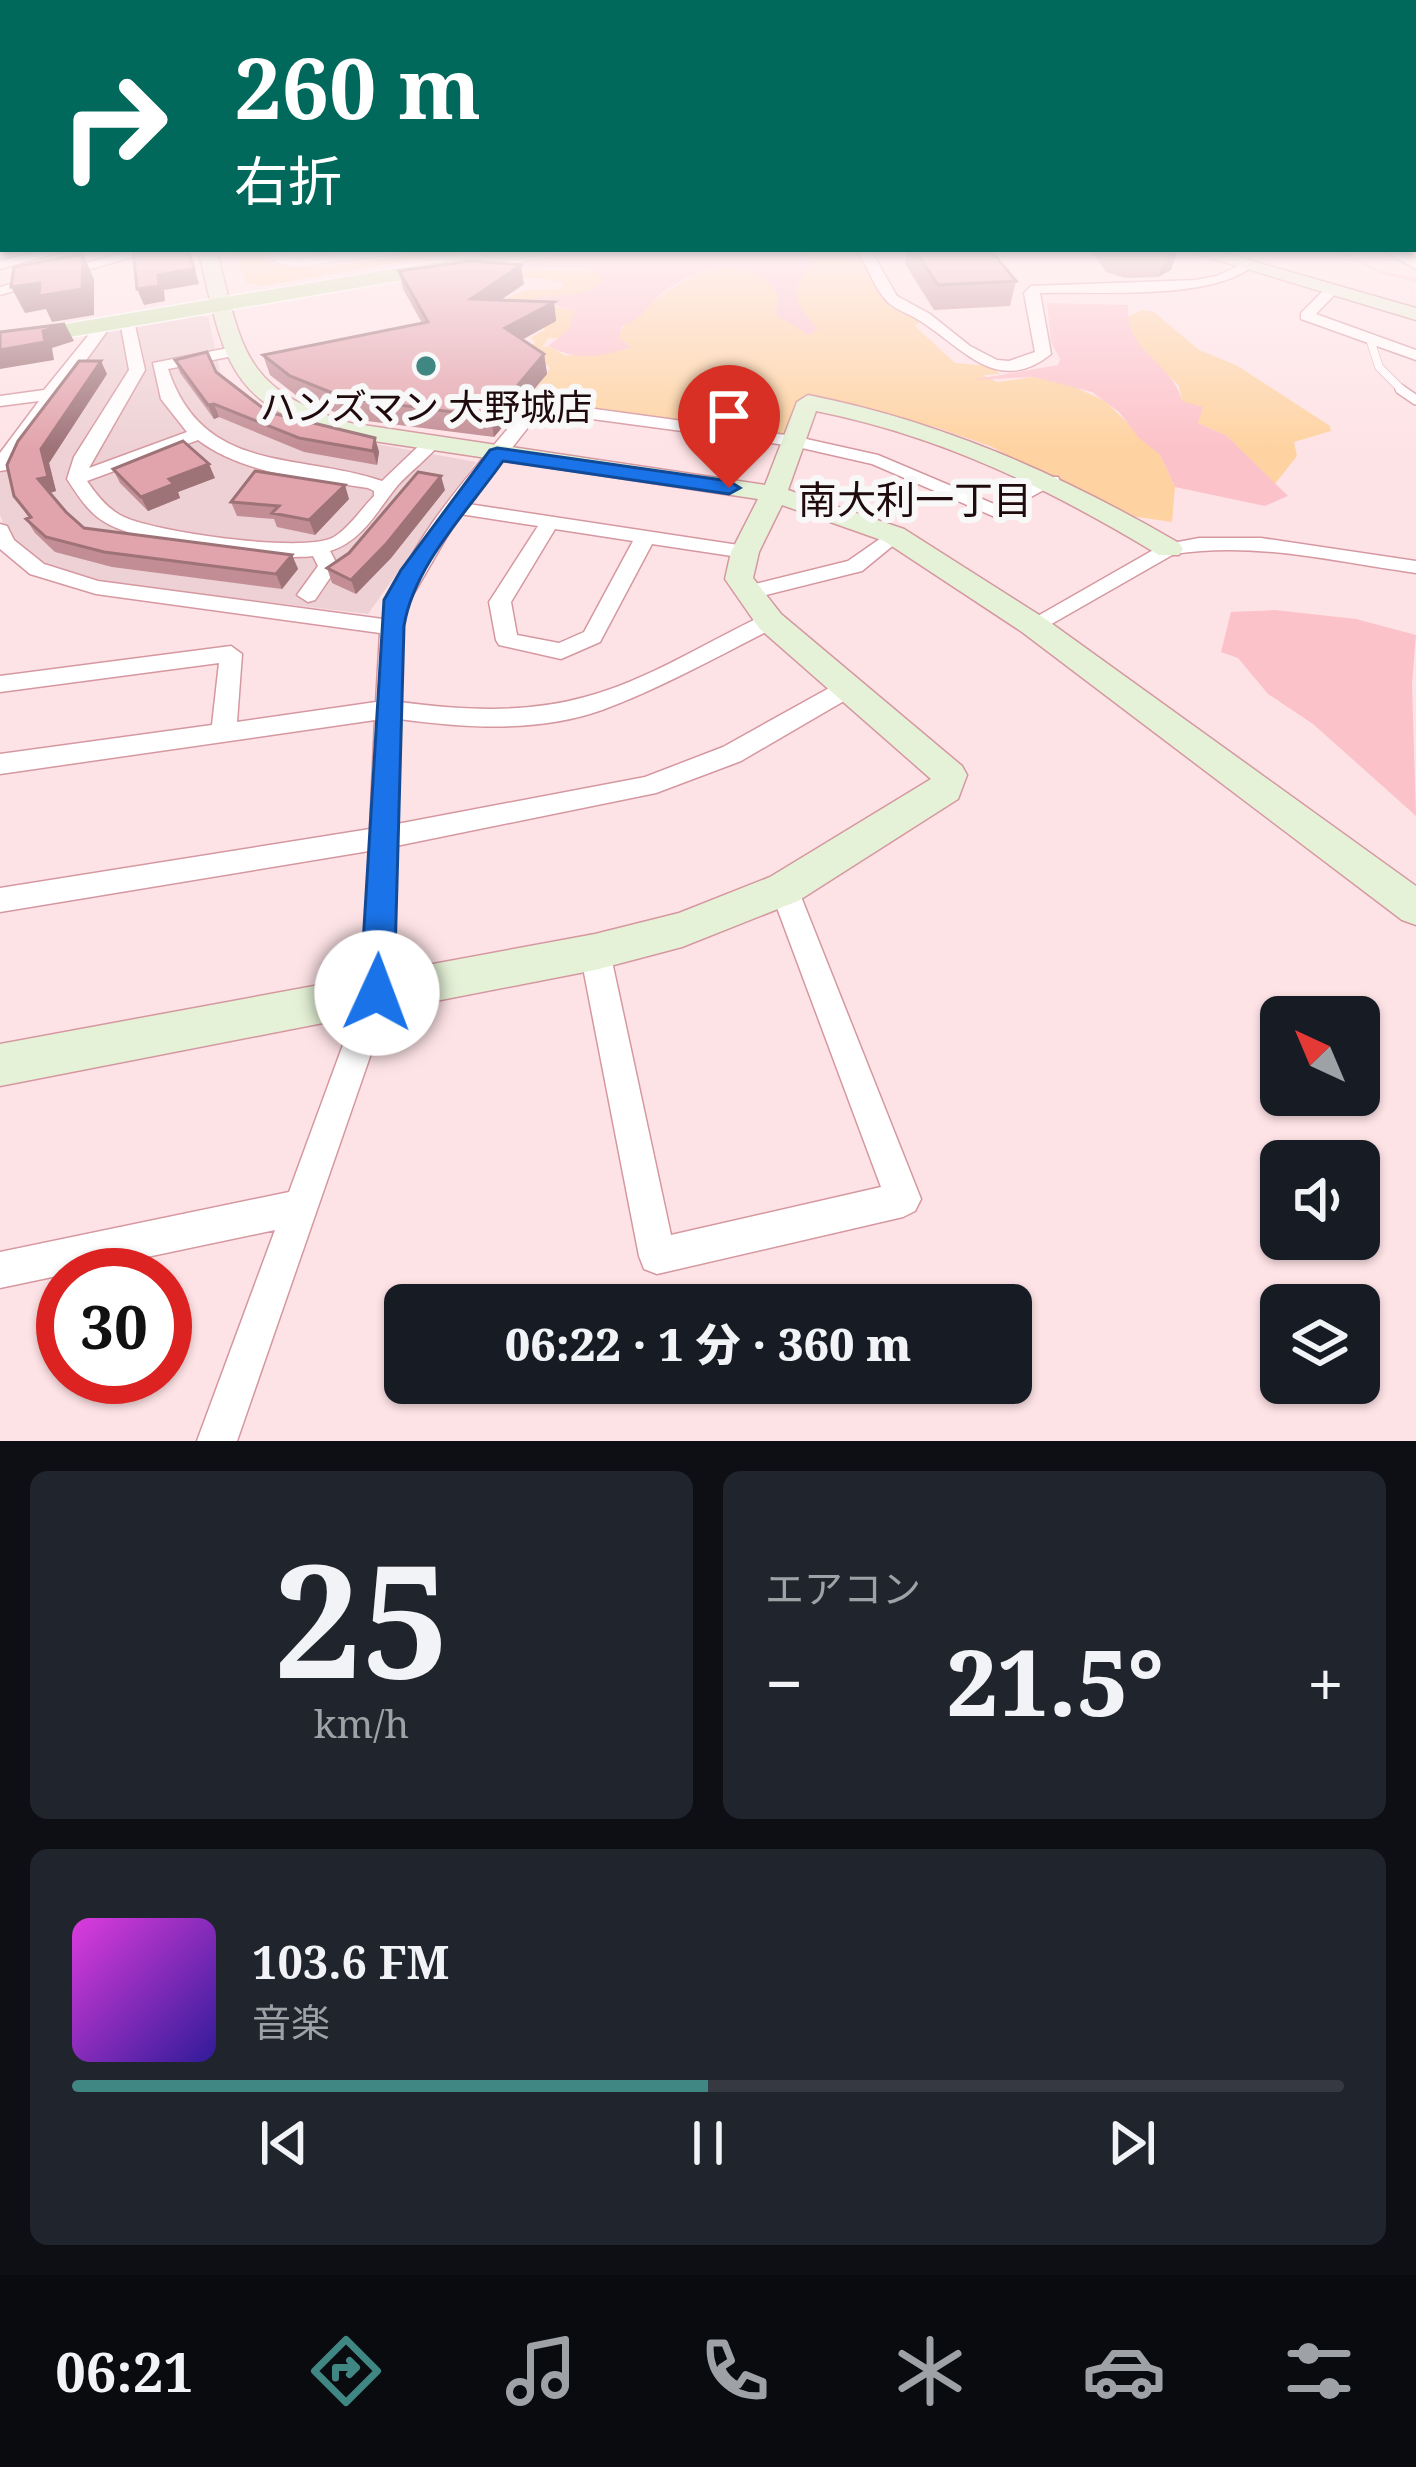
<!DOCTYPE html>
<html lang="ja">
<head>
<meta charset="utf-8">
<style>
	:root { --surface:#171b24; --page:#20242c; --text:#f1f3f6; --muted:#9ea1a6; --line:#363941; --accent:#408783 }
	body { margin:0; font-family:"Noto Serif","Noto Sans JP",serif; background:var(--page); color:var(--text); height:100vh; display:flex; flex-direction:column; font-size:45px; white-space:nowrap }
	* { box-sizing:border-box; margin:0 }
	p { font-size:39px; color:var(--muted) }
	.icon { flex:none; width:66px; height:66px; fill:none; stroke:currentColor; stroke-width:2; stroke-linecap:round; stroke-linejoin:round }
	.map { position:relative; height:1441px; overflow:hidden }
	.drawer { display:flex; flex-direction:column; gap:30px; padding:30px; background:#0d0f14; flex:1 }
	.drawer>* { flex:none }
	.guide { position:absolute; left:0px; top:0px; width:1416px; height:252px; box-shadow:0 3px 9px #0004; background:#00695c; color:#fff; overflow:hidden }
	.needle { width:78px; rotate:316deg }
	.buttons { position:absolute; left:1260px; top:996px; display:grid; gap:24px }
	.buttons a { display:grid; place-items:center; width:120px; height:120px; border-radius:18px; background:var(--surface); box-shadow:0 3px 9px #0004; font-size:60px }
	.speed { position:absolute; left:36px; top:1248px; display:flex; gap:24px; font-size:60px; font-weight:700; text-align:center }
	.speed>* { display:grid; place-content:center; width:156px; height:156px; border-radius:50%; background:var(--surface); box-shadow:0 3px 9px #0004; line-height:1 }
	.speed .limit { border:18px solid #d22; background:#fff; color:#111 }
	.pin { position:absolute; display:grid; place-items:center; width:102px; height:102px; color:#fff; margin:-123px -51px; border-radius:50% 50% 50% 0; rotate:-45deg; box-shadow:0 0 12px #0007 }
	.pin .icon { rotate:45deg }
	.me { position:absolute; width:132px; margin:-66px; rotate:2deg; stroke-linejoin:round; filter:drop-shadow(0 0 9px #0008) }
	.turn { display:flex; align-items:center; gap:42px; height:252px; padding:0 36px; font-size:54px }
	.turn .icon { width:156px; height:156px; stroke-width:2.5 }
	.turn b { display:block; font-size:84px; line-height:102px }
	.big { font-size:90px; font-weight:800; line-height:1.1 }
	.drawer .card { flex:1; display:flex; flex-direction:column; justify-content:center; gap:18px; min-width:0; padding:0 42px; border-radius:18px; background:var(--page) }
	.drawer .dial { align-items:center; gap:0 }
	.dial b { font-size:156px; line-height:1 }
	.song { display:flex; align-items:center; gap:36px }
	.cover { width:144px; height:144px; border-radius:18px; background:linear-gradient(135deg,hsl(300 70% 55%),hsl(250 70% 35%)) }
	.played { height:12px; border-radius:6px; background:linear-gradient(90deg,var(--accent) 50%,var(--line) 50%) }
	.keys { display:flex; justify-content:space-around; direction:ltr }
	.heat { display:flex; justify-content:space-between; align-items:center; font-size:66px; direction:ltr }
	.drawer .tiles { flex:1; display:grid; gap:30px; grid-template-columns:1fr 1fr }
	.card:last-child { grid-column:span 2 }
	.trip { position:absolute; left:384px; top:1284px; width:648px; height:120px; border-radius:18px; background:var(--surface); box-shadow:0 3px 9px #0004; font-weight:800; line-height:120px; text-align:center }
	.tabs { display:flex; height:192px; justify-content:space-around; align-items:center; background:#090b0e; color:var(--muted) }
	.tabs .icon { width:84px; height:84px }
	.tabs .on { color:var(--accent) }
	.tabs b { font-size:54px; color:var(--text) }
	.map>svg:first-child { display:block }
</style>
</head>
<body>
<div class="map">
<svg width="1416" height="1441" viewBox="0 0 1416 1441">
	<rect width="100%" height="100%" fill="#fee3e6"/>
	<path fill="#eed1d4" d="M191,315L208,317L221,376L253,409L338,437L476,462L368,614L97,582L41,563L9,540L0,515V474L104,329Z"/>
	<path fill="#fed3a1" d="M234,249H258L271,264C339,275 409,249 477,249L263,286L246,283Z
		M815,249H853L863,256L890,304L922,320L915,326L955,363L991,366L1000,374L983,375L997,382L1034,377L1062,381L1105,401L1160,455L1175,487L1172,522L1124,515L990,446L935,427L803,397L786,435L530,400L550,368L529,346L535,343L531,337L545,330L543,324L499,302L525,290L560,289L564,283C543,276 521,282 502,269L599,271L606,281L597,293L537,302L584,313L563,338H549L541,348L548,346L566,356L630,346L619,338C623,321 636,315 649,305C684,276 747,242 778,295L776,306L818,329C795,305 786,289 813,266L808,256Z
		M1142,310L1154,312L1199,350L1236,365L1330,426L1331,431L1294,442L1297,456L1274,485L1227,436L1198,423L1182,401L1179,386L1136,342L1127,317Z"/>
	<path fill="#fcc2c9" d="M584,249H815L808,256L813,267C785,289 796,305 818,329L809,335L776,315L778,295C753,253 700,266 666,290C648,303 644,319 622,326L619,338L632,347C599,357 579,362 548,346L569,329L574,311L533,298L583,293L602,284L601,275L588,268H479Z
		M1047,303L1128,305C1124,352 1173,362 1182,401L1203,407L1198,423L1227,436L1288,496L1265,506L1175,487L1160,455L1138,437L1119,412L1092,392L1034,377L972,380L1058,365L1060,359L1051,342Z
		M1275,610L1356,619L1416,635L1412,684L1416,816L1313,724L1268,694L1238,658L1221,652L1231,612Z"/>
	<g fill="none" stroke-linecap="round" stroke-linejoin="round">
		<path stroke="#fcc2c9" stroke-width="3" d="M1334,249L1381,272L1416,280"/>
		<defs>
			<path id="lane-far1" d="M266,249L278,259L296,263L406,249
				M1370,339L1379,367L1404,392"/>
			<path id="lane" d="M1400,389L1416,400"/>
			<path id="street" d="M48,249H71L0,269V261Z
				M138,249H160L0,295V287Z
				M856,249H870L897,296L930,314L970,346L997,360L1009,361L1035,352L1024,293L1031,286L1196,280L1217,276L1246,262L1253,266C1210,301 1096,291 1040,293L1051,354C996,398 961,345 917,319C906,312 894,310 885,299C872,284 868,265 856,249Z
				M1381,249H1398L1416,259V269Z
				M1326,288L1338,291L1316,314L1416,350V360L1301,319V313Z
				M127,317L134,321L145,370L89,468L187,432L161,399L153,363L233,347L241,352L238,355L168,369C203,475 297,452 382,481L425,440H437L440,444C427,459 411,471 398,485C378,509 363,541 330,551L338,566L315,600L308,602L297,595L318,566L313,556C272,561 137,544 103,521C87,511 77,494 67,479L74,457L129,370L120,321ZM198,440C244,475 313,479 368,488L374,491V496C362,508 349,528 334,537C306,554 150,532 120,515C106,507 96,494 87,481Z
				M95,327L108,330L6,470L0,471V453L39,401L0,406V396L44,390Z
				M536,401L793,436L878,455L994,504L1044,477H1058L1060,481L995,517L872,464L793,446L540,412L468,504L745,546L755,552L745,558L652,544L600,642L561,659L499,645L496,640L489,602L538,526L460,514L410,600L402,627L400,702C461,710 524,714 585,697C646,681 705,643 762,616H778L781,621L778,626C720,655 662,688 602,710C537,733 465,728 399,719L397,824L645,777L723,747L840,682L848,680L860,688L856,694L741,761L656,793L396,846L392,993L237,1441H197L275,1230L0,1288V1252L289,1192L362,993L369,851L0,912V888L370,829L375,720L0,774V754L212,725L219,663L0,692V676L231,646L242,654L237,722L376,702L380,633L96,594L30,574L0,549V524L7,526L14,540L44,564L98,581L383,619C409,536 476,468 530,402ZM555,529L633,541L584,632L559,643L517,635L511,602Z
				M894,529L901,531V539L862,571L746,600L735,593L739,588L848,561Z
				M1199,538H1261L1416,561V573C1336,562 1256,541 1174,554L1041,630L1033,632L1022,625L1162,545Z
				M784,877L794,881L798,889L921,1199L915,1211L903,1217L657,1274L644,1269L639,1256L580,952L585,943L595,939L605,943L610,952L671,1235L881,1187L770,889L774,881Z"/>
			<path id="secondary" d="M198,249H216C243,350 241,389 350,423L765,485L797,402L808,395C943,422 1060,474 1179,543L1183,549L1179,555H1159C1050,489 942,436 816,411L788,490L904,529L1044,618L1416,886V925L1402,920L1022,632L884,541L782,505L759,552L753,578L781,614L962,766L967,775L958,799L798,901L682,947L595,970L0,1086V1044L595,934L679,913L770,877L931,779L759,628L725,579L731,552L758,499L347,437C226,407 224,358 198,249Z
				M1181,249H1210L1416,308V320Z"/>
			<path id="primary" d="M513,249H558L548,255L0,349V335Z"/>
		</defs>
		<use href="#lane-far1" stroke="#d598a0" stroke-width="9"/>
		<use href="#lane" stroke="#d598a0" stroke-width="12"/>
		<use href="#street" stroke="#d598a0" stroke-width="3"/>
		<use href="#secondary" stroke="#d598a0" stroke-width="3"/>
		<use href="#primary" stroke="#fff" stroke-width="3"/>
		<use href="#lane-far1" stroke="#fff" stroke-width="8"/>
		<use href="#lane" stroke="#fff" stroke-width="9"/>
		<use href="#street" fill="#fff" fill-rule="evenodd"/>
		<use href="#secondary" fill="#e5f2d7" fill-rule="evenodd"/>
		<use href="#primary" fill="#cae6af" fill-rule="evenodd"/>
	</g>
	<path fill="#c28d94" d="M907,249H996L992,251L1016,281L1010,306L934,310L905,264Z
		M1089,249H1178L1171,270L1158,277L1125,278L1106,272Z
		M399,271L524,284L500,300L554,302L556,321L522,340L544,354L547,374L494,437L351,419L297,396L270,375L263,355L422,323L403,289Z
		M175,360L216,372L268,412L375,438L379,452L377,465L304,452L219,417L214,419L180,373Z
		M107,374L49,463L56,491L49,493L66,512L84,528L292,555L298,569L282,589L112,567L55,552L35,533L26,519L29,518L14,496Z
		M113,469L215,478L178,492L180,498L148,511L120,483Z
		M445,490L391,558L356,594L332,583L327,568Z
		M349,499L315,535L277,527L274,519L237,516L231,502Z"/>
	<path fill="#9e7378" d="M189,249L199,284L164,290L165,301L144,305L137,289Z
		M1173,249H1178L1171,270L1158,277L1167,253Z
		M83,254L94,279V315L52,322L46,309L25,313L11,287L40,283Z
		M521,265L524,284L474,319L471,299Z
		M554,302L556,321L508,347L505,328Z
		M65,324L74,341L52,348L54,360L0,369V350L43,331Z
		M544,354L547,374L494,437L491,417Z
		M101,361L107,374L49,463L56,491L47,494L38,479L41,449Z
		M214,404L219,417L214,419L208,405Z
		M375,438L379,452L377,465L373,451Z
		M209,464L215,478L178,492L180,498L148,511L141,497L169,479Z
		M441,476L445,490L391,558L356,594L351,580Z
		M345,485L349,499L315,535L309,520Z
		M292,555L298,569L282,589L276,574Z"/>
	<path fill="#e2a4ac" stroke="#9e7378" stroke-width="3" d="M133,249H188L194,269L158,275L159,286L137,289Z
		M914,249H990L1016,281L938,285Z
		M1117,249H1173L1167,253L1133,254Z
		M83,254L82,289L39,296L40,283L11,287L14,267Z
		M471,261L521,265L471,299L554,302L505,328L544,354L491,417L345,398L290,376L263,355L428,322L399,271Z
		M65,324L43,331L45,342L0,350V332Z
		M207,352L216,372L268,412L375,438L373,451L299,438L214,404L208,405L175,360Z
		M79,361H101L41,449L48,477L38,479L66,512L84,528L292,555L276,574L104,552L46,537L26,519L31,517L14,496L7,465L18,441Z
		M183,441L209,464L169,479L174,484L141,497L113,469Z
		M255,471L345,485L309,520L272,513L279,506L231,502Z
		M418,472L441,476L387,543L351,580L327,568L349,553Z"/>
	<linearGradient id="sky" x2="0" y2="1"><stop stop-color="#b0badc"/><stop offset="0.55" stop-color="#fff2f4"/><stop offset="1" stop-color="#fff2f4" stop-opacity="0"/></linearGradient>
	<rect width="1416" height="448" fill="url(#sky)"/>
	<path fill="#1a73e8" stroke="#114b97" stroke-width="3" d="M497,448L729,481L740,488L729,494L503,461C467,512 414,565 404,626L394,993L389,1004L377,1009L365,1004L360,993L384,600L401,570L490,450Z"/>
	<circle fill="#408783" stroke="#f8f8f8" stroke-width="4.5" cx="426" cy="366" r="12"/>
	<g text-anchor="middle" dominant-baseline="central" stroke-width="12" stroke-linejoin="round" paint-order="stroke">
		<g font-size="36" fill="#1f0a0d" stroke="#f8f8f8">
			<text x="426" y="406">ハンズマン 大野城店</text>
		</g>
		<g font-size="39" fill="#1f0a0d" stroke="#f8f8f8">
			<text x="915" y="498">南大利一丁目</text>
		</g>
	</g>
</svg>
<div class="buttons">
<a><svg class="needle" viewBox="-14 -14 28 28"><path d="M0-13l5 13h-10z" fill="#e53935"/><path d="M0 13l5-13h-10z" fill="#9ea1a6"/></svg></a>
<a><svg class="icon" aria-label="sound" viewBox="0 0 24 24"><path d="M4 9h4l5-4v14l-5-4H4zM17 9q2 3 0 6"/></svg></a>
<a><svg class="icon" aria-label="layers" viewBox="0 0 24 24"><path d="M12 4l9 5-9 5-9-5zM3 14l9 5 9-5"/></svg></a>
</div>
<div class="speed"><div class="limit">30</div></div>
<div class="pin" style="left:729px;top:488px;background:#d93025"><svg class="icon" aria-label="arrive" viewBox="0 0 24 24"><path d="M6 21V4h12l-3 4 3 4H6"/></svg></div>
<svg class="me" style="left:377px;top:993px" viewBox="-20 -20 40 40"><circle r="19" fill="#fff"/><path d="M0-13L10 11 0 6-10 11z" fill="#1a73e8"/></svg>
<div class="trip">06:22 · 1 分 · 360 m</div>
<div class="guide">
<div class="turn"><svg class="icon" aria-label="right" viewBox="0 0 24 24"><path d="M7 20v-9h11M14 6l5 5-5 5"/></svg><div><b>260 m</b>右折</div></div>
</div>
</div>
<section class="drawer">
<div class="tiles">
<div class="card dial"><b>25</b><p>km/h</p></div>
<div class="card"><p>エアコン</p>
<div class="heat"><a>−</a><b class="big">21.5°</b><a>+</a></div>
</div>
<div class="card">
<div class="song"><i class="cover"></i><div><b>103.6 FM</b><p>音楽</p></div></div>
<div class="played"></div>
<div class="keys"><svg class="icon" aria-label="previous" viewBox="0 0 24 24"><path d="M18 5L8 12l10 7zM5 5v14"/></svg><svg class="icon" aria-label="pause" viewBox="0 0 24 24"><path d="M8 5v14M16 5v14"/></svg><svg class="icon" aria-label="next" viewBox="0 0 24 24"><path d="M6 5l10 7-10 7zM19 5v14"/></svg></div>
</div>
</div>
</section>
<nav class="tabs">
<b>06:21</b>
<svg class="icon on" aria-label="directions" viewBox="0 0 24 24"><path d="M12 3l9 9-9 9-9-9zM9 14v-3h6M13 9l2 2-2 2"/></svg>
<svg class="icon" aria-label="music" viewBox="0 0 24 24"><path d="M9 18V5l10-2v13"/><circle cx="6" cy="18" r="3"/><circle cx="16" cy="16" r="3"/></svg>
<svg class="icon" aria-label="phone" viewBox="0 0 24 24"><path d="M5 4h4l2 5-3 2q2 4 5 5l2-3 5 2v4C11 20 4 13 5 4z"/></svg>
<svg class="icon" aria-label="climate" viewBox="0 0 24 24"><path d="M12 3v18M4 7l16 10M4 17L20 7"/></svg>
<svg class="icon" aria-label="car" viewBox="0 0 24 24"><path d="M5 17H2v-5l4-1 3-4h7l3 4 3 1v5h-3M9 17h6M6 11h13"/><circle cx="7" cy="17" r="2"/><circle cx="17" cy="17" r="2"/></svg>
<svg class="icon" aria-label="filters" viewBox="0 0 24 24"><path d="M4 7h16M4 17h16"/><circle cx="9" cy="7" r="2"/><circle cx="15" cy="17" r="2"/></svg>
</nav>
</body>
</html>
